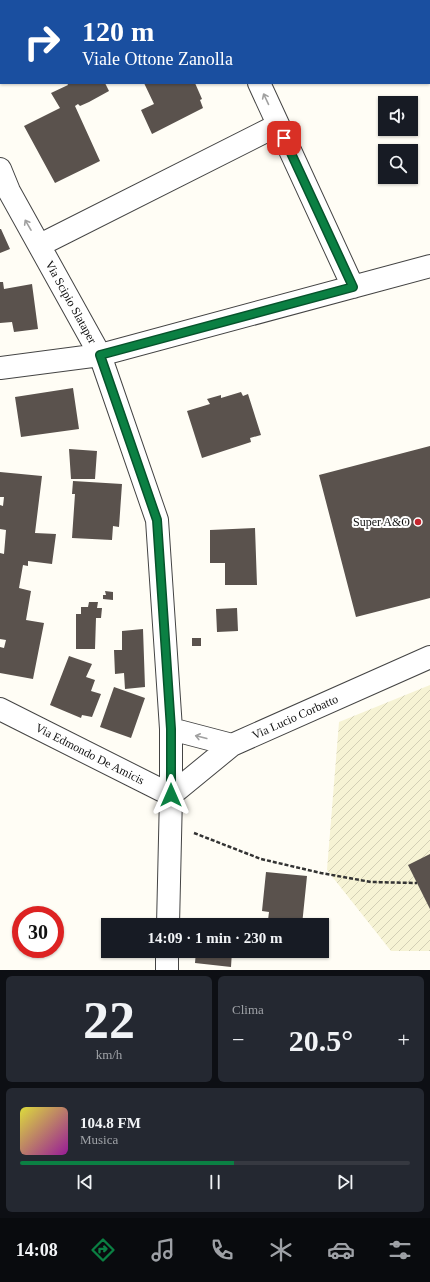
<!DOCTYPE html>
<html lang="it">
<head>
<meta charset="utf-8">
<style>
	:root { --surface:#171b24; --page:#242831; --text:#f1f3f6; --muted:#9ea1a6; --line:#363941; --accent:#0b8043 }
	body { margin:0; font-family:Georgia,serif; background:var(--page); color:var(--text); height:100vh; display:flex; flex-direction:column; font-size:15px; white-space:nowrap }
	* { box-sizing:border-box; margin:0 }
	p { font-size:13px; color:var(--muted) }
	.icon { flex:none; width:22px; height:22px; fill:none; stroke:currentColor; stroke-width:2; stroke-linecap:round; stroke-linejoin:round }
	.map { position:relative; height:970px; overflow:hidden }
	.side { display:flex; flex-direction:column; gap:6px; padding:6px; background:#0d0f14; flex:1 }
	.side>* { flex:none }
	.banner { position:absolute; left:0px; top:0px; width:430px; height:84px; box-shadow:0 1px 3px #0004; background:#1a4fa0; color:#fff; overflow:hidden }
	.fabs { position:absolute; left:378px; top:96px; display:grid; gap:8px }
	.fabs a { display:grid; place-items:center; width:40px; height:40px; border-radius:0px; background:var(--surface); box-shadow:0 1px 3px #0004; font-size:20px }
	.speed { position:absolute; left:12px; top:906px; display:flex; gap:8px; font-size:20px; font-weight:700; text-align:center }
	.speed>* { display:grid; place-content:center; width:52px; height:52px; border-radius:50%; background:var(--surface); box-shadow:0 1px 3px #0004; line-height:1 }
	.speed .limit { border:6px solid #d22; background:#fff; color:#111 }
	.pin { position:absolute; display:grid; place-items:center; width:34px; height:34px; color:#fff; margin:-17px; border-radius:8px; box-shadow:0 2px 6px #0006 }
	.me { position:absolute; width:44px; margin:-22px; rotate:0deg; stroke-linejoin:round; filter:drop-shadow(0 0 3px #0008) }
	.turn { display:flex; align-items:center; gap:14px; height:84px; padding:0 16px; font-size:18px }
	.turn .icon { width:52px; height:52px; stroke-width:2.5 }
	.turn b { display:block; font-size:28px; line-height:34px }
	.big { font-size:30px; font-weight:600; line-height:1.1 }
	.side .card { flex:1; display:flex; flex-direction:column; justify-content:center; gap:6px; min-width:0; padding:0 14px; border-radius:6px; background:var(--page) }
	.side .dial { align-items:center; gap:0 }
	.dial b { font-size:52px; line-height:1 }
	.song { display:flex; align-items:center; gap:12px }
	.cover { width:48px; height:48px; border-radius:6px; background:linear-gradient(135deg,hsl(60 70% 55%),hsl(300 70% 35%)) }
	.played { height:4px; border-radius:2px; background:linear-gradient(90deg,var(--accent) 55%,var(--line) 55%) }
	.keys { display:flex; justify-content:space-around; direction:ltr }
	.heat { display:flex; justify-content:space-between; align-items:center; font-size:22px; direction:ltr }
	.side .tiles { flex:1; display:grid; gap:6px; grid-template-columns:1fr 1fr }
	.card:last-child { grid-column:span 2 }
	.trip { position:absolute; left:101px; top:918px; width:228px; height:40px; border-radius:0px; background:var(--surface); box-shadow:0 1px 3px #0004; font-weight:600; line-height:40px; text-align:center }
	.menu { display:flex; height:64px; justify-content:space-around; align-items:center; background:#090b0e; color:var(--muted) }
	.menu .icon { width:28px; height:28px }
	.menu .selected { color:var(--accent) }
	.menu b { font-size:18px; color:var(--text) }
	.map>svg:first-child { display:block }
</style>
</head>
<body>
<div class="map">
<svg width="430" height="970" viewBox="0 0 430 970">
	<defs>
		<pattern id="farmland-furrows" width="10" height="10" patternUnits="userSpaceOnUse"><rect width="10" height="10" fill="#f6f3d4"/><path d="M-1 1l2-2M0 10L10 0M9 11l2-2" fill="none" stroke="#d2cfb5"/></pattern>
	</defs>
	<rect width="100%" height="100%" fill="#fffdf5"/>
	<path fill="url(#farmland-furrows)" d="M430,685V951H391L327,870L339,722Z"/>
	<path fill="#5a524d" d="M67,83H105L109,91L89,102L80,106L78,104L75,106L100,161L55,183L24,126L60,108L51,93L68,85Z
		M144,83H195L202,99L200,100L203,108L152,134L141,110L154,104Z
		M0,229H1L10,249L0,253Z
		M0,282H3L4,289L32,284L38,329L14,332L12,322L0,323Z
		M73,388L79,429L21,437L15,397Z
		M241,392L243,396L248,394L261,435L250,438L251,442L202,458L187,411L210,404L207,399L221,395V398Z
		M430,446V598L356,617L319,475Z
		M69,449L97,451L95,479H71Z
		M0,472L42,476L35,533L56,534L52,564L28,561V566L23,565L19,588L31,591L26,620L44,623L33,679L0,673V647L4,648L6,640L0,639V553L4,554L6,530L0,529V505L3,506L4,497H0Z
		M73,481L122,484L119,527L113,526L112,540L72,538L75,494H72Z
		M255,528L257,585H225V563H210V530Z
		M105,591L113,592V600L103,599V595H106Z
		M89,602H98L97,608H102L101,618H96L95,649H76V614H81V607H88Z
		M237,608L238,631L217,632L216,609Z
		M143,629L145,687L125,689L124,673L115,674L114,650H122V631Z
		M192,638H201V646H192Z
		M69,656L92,664L86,677L95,680L91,691L101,694L92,717L82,715L81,718L50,705Z
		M114,687L145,698L131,738L100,727Z
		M430,854V909L408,865Z
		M266,872L307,876L302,925L268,920L269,912L262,911Z
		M196,951H232L231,967L195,963Z
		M269,951H288L287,958L269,956Z"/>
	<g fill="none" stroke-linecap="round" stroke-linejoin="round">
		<defs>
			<path id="minor" d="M234,1L235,0
				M259,83L353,287
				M0,169L9,191L100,355L157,520L171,729V795L168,925
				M40,245L278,125
				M0,368L100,355L430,266
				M0,709L171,795
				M171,729L232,745
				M171,795L232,745L430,657
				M167,970V951"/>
		</defs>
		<use href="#minor" stroke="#444" stroke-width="24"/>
		<path stroke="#333" stroke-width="2.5" stroke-dasharray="4 2" stroke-linecap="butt" d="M194,833L261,859L321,873L371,882L417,883"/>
		<use href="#minor" stroke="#fff" stroke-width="22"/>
	</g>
	<defs><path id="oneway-shaft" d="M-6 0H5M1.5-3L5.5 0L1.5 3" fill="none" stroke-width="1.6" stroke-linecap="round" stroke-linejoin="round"/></defs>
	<g stroke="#a0a0a0">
		<use href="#oneway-shaft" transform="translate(266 99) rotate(-115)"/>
		<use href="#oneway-shaft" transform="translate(28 225) rotate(-120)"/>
		<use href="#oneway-shaft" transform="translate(201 737) rotate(-166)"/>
	</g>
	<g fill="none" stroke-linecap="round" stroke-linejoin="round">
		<defs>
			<path id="route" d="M171,795V729L157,520L100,355L353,287L284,138"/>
		</defs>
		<use href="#route" stroke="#07532c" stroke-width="10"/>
		<use href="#route" stroke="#0b8043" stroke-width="7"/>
	</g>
	<circle fill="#c4262e" stroke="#fff" stroke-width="1.5" cx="418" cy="522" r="4"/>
	<g text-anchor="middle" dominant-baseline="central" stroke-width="4" stroke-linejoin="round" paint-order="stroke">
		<g font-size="12" fill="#111" stroke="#fff">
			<text transform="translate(71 302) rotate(61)">Via Scipio Slataper</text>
			<text transform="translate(295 717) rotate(-24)">Via Lucio Corbatto</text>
			<text transform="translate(90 754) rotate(27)">Via Edmondo De Amicis</text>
		</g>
		<g font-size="12" fill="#111" stroke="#fff" text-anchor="end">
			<text x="410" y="522">Super A&amp;O</text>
		</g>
	</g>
</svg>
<div class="fabs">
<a><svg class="icon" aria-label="sound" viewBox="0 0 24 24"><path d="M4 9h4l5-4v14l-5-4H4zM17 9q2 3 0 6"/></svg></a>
<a><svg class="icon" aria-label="search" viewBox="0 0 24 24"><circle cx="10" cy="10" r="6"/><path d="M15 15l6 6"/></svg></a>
</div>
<div class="speed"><div class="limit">30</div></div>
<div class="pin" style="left:284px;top:138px;background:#d93025"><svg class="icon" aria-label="arrive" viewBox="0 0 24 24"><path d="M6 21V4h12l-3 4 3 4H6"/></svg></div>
<svg class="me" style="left:171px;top:795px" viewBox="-20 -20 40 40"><path d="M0-17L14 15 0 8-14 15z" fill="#0b8043" stroke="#fff" stroke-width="4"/></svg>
<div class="trip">14:09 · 1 min · 230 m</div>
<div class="banner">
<div class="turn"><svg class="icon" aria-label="right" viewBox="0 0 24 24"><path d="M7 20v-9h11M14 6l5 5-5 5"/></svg><div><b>120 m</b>Viale Ottone Zanolla</div></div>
</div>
</div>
<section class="side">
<div class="tiles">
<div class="card dial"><b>22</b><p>km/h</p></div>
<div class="card"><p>Clima</p>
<div class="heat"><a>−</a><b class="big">20.5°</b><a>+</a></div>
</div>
<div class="card">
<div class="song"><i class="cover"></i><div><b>104.8 FM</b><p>Musica</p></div></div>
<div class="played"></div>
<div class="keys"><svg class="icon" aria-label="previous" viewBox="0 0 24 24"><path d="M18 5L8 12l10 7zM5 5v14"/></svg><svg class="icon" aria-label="pause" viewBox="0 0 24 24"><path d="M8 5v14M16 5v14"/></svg><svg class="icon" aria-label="next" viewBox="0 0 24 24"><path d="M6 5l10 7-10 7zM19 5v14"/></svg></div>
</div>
</div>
</section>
<nav class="menu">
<b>14:08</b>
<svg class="icon selected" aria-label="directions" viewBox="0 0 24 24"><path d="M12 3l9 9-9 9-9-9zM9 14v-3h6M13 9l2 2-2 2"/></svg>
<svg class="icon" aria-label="music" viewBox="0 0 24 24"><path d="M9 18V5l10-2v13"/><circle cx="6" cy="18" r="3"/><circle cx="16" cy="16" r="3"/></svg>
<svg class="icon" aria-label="phone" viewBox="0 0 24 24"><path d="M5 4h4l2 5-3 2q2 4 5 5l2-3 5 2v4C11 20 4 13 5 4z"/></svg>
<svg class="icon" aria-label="climate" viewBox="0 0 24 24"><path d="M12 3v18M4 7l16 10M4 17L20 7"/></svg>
<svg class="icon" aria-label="car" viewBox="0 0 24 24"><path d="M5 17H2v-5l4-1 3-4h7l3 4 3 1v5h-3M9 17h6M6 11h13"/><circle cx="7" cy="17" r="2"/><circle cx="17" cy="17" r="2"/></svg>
<svg class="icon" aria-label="filters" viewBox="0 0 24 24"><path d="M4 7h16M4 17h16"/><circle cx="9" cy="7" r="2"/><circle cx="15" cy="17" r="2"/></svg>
</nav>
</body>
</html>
